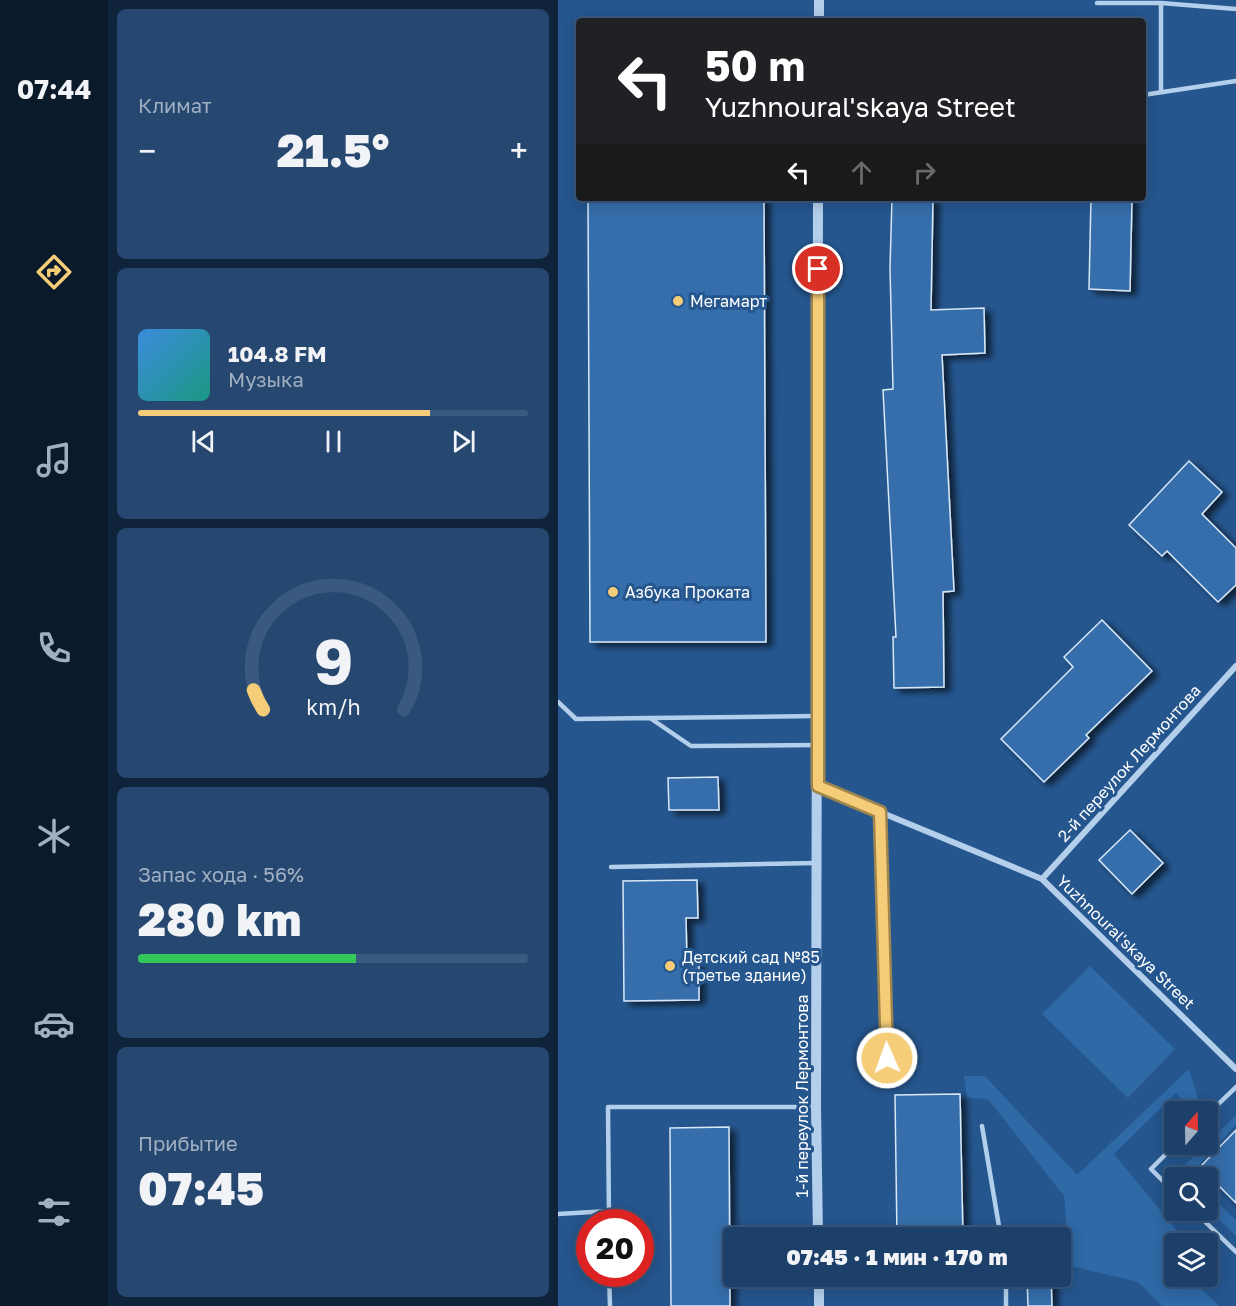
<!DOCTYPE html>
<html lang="ru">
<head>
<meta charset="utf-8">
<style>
	:root { --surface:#1c406a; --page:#254770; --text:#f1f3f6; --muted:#a0afc1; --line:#3a597e; --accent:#f5cd78 }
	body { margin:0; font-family:"Golos Text",sans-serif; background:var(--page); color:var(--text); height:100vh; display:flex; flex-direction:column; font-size:22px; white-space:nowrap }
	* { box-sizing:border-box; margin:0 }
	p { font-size:20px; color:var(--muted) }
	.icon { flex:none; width:33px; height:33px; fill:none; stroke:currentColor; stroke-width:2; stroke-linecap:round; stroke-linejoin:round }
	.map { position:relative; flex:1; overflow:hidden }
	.drawer { display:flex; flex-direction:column; gap:9px; padding:9px; background:#0f233a; width:450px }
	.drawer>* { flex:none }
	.top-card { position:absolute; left:18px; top:18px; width:570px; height:183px; border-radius:6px; box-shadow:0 3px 15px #0003,0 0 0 2px var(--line); background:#202124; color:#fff; overflow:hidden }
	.needle { width:39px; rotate:20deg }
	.tools { position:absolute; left:606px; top:1101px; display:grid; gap:12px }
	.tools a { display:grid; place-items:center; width:54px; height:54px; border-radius:6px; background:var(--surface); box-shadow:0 3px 15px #0003,0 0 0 2px var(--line); font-size:30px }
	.speed { position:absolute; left:18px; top:1209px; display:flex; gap:12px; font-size:30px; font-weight:700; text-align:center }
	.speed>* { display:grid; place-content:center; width:78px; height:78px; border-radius:50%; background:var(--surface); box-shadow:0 3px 15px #0003,0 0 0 2px var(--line); line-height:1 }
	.speed .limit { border:9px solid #d22; background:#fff; color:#111 }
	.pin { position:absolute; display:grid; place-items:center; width:51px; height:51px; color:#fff; margin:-26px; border:3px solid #fff; border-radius:50%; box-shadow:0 2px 6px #0007 }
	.me { position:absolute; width:66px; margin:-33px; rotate:358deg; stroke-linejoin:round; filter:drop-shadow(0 0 4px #0008) }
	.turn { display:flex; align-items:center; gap:21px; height:126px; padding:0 30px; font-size:27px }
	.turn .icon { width:78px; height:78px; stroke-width:2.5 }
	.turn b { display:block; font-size:42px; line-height:51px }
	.lanes { display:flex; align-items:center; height:57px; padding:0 30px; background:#0003; justify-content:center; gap:30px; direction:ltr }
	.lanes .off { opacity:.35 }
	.big { font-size:45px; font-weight:800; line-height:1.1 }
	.drawer .tile { flex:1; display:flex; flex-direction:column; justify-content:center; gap:9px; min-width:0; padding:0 21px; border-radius:9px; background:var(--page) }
	.drawer .dial { align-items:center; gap:0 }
	.dial svg { height:156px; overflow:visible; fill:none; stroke:var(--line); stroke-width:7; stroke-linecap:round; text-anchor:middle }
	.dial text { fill:var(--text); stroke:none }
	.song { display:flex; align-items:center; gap:18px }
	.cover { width:72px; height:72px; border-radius:9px; background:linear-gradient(135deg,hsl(210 70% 55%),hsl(170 70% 35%)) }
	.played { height:6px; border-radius:3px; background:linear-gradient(90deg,var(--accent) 75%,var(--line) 75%) }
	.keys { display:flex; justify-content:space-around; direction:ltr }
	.heat { display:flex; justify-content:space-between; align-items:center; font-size:33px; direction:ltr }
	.charge { height:9px; border-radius:4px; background:linear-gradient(90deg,#34c759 56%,var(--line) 0) }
	.trip { position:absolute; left:165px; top:1227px; width:348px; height:60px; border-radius:6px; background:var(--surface); box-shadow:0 3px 15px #0003,0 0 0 2px var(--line); font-weight:800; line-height:60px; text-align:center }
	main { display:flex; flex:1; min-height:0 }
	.menu { display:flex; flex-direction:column; width:108px; justify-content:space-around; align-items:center; background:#0b1a2a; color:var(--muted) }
	.menu .icon { width:42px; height:42px }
	.menu .current { color:var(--accent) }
	.menu b { font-size:27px; color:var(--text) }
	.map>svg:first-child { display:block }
</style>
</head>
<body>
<main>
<nav class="menu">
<b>07:44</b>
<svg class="icon current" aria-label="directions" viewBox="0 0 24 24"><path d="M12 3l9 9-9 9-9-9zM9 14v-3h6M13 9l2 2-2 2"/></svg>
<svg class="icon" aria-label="music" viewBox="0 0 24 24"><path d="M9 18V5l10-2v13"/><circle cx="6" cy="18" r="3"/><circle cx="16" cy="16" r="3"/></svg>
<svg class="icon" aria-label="phone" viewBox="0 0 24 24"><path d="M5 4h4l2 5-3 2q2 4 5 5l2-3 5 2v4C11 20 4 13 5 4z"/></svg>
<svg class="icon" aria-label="climate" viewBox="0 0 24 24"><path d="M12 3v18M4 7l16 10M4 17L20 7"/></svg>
<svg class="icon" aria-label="car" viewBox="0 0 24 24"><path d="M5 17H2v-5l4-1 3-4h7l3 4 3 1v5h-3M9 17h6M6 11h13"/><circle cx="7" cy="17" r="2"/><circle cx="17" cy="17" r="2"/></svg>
<svg class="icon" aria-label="filters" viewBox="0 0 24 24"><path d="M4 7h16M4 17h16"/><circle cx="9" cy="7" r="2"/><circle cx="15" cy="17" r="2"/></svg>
</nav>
<section class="drawer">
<div class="tile"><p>Климат</p>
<div class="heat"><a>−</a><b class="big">21.5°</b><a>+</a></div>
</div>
<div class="tile">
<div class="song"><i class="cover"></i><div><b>104.8 FM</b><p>Музыка</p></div></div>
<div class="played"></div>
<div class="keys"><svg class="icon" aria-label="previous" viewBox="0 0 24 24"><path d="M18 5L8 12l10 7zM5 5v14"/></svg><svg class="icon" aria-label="pause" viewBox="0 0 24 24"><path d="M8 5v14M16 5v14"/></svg><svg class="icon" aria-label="next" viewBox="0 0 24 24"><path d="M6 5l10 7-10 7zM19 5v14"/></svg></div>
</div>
<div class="tile dial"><svg viewBox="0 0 100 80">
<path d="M14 69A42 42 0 1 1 86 69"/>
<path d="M14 69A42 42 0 0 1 9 59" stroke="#f5cd78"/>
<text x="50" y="56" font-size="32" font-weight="700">9</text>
<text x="50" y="72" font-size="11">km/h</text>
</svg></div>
<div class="tile"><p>Запас хода · 56%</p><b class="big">280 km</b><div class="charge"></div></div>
<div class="tile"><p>Прибытие</p><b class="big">07:45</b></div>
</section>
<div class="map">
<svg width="678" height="1306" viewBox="0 0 678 1306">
	<defs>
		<filter id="shadow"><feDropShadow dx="6" dy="4" stdDeviation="3" flood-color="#0009"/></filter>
	</defs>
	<rect width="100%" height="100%" fill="#25568e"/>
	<path fill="#2f69a6" d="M532,966L617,1049L570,1098L484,1014Z
		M631,1069L641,1102L633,1109L618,1093L556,1154L629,1243L616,1244V1276L631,1277L661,1306H604L580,1282L512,1266L506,1196L430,1099L409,1098L406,1076H427L519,1175Z
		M678,1115V1125L639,1167L643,1175L622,1177L627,1165Z
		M661,1204L678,1220V1236L653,1212Z"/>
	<path fill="#356eab" stroke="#d9e8f8" stroke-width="1.5" filter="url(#shadow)" d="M30,198H206L208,642H32Z
		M334,198H375L373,310L426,308L427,353L384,355L396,591L385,592L386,687L336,688L335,637H338L325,390L335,389L332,268Z
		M533,198H574L572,291L531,289Z
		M631,461L664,492L644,514L678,548V585L660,602L609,551L604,556L571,525Z
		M544,620L594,671L528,735L531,738L486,782L443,739L515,667L506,657Z
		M160,777L161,810H111L110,778Z
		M572,830L605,863L574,894L541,860Z
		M139,880L140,918H128L129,964H141V1000L66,1001L65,881Z
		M402,1094L405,1238H339L337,1095Z
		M171,1127L172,1306H113L112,1128Z
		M678,1130V1203L642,1167Z
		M469,1276H493L494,1306H470Z"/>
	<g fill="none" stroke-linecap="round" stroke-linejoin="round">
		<path stroke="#b4cfeb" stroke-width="4.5" d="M539,3H603L678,9
			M603,3V92
			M585,95L678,81
			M0,702L18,719L92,718
			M259,745L133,746L92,718L259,716
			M322,812L329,1058
			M53,867L259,863
			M650,1114L678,1087
			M424,1126L443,1238
			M616,1192L593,1169L618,1144
			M635,1210L678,1252
			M0,1214L51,1211
			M51,1222L50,1107H258
			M51,1274L52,1306
			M448,1276V1306"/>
		<path stroke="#b4cfeb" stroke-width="6" d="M259,786L484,879L678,1069
			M484,879L678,666"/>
		<path stroke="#b4cfeb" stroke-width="10" d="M261,21V0
			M260,1238L258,1107L260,198
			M261,1276V1306"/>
	</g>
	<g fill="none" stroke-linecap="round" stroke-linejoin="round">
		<defs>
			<path id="route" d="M260,269V786L322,812L329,1058"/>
		</defs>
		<use href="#route" stroke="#9f854e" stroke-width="15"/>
		<use href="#route" stroke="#f5cd78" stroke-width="10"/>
	</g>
	<g fill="#f5cd78" stroke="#25568e" stroke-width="2">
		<circle cx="120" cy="301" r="6"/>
		<circle cx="55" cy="592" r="6"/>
		<circle cx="112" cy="966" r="6"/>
	</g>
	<g text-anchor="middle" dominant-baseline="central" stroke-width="6" stroke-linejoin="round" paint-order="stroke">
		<g font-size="16" fill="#fff" stroke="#25568e" text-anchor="start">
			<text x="132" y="301">Мегамарт</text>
			<text x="67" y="592">Азбука Проката</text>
			<text x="124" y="957">Детский сад №85<tspan x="124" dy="18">(третье здание)</tspan></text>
		</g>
		<g font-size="16" fill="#fff" stroke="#25568e">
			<text transform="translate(571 763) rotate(-48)">2-й переулок Лермонтова</text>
			<text transform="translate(568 942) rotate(44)">Yuzhnoural'skaya Street</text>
			<text transform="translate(244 1096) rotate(-90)">1-й переулок Лермонтова</text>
		</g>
	</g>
</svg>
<div class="tools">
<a><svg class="needle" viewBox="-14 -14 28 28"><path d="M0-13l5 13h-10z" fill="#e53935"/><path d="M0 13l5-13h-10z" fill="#a0afc1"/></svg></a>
<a><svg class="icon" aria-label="search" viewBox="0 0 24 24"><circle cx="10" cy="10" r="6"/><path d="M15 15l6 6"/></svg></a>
<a><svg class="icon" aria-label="layers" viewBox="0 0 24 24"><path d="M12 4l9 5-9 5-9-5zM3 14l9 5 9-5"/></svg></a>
</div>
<div class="speed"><div class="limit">20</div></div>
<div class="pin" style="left:260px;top:269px;background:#d93025"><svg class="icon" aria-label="arrive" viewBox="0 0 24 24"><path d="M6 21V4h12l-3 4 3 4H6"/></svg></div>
<svg class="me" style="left:329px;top:1058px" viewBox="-20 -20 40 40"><circle r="17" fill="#f5cd78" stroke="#fff" stroke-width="3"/><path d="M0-11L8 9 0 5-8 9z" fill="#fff"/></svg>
<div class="trip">07:45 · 1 мин · 170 m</div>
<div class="top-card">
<div class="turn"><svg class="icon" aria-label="left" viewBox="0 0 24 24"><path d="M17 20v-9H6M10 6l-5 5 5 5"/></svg><div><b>50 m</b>Yuzhnoural'skaya Street</div></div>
<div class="lanes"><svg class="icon" aria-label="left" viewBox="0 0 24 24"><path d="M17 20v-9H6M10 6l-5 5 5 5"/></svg><svg class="icon off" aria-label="ahead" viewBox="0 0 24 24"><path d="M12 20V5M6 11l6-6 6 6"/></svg><svg class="icon off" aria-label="right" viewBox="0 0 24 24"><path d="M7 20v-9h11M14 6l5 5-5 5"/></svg></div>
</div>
</div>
</main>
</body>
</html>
